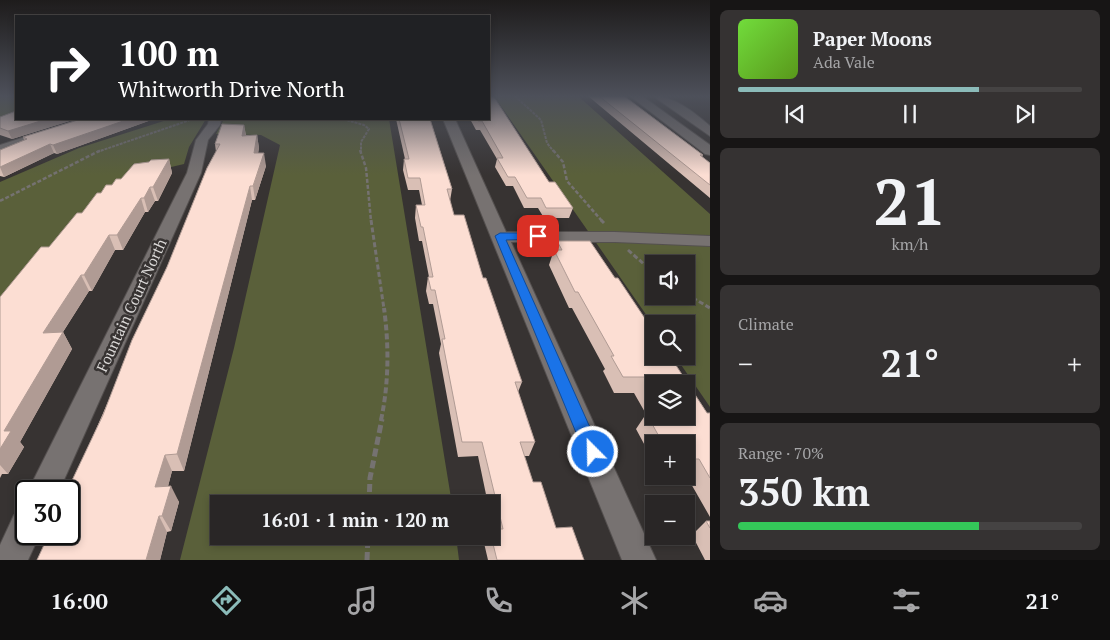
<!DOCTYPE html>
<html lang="en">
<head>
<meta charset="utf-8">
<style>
	:root { --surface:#292626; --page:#353232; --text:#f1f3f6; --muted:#a5a5a7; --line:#454343; --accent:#8bbbb9 }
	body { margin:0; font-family:"PT Serif",serif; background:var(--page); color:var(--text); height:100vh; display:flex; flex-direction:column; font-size:19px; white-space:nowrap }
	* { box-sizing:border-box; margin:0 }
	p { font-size:16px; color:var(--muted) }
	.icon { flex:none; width:28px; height:28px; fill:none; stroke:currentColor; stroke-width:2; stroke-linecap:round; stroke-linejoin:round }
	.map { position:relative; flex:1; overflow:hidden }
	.drawer { display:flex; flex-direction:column; gap:10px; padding:10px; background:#171515; width:400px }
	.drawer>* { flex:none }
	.hud { position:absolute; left:15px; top:15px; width:475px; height:105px; border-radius:0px; box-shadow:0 2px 8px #0003,0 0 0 1px var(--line); background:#202124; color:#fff; overflow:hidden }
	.buttons { position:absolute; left:645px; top:255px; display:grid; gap:10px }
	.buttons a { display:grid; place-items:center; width:50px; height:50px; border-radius:0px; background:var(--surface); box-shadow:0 2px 8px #0003,0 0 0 1px var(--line); font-size:25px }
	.speed { position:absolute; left:15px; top:480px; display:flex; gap:10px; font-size:25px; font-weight:700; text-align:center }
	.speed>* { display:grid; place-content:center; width:65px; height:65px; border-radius:50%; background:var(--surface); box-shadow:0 2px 8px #0003,0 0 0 1px var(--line); line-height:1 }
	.speed .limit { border:2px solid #111; border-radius:8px; background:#fff; color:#111 }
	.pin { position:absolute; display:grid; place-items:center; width:42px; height:42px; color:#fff; margin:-21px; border-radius:10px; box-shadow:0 2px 8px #0006 }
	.me { position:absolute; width:55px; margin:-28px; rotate:337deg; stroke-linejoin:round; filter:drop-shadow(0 0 4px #0008) }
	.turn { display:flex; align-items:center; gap:18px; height:105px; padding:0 20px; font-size:22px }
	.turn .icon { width:65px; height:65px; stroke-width:2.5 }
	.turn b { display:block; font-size:35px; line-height:42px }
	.big { font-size:38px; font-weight:700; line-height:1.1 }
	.drawer .tile { flex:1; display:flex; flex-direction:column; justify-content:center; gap:8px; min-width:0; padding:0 18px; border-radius:8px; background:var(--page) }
	.drawer .dial { align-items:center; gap:0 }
	.dial b { font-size:65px; line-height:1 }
	.song { display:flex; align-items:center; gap:15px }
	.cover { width:60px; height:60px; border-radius:8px; background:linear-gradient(135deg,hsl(100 70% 55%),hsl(90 70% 35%)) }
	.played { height:5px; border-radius:2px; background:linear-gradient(90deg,var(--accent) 70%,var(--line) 70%) }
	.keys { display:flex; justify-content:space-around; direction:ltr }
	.heat { display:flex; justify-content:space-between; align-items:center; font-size:28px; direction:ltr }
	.charge { height:8px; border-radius:4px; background:linear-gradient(90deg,#34c759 70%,var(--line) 0) }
	.trip { position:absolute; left:210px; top:495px; width:290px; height:50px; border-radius:0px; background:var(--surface); box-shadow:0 2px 8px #0003,0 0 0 1px var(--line); font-weight:700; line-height:50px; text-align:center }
	.dock { display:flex; height:80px; justify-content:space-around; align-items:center; background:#100f0f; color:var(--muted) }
	.dock .icon { width:35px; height:35px }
	.dock .current { color:var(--accent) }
	.dock b { font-size:22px; color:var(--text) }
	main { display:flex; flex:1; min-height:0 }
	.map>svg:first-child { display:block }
</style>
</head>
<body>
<main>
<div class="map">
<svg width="710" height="560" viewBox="0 0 710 560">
	<rect width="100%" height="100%" fill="#373332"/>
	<path fill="#5a603a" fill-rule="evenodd" d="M0,96H16V116L0,121Z
		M494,96H578L710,214V407L675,356H686V324H654V326ZM654,264H686V296H654Z
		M170,119H206L189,147L184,164L133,176L44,251L0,306V182L79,148Z
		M224,119H389L452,504H219V536H456L459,560H180L234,348L280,145L261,135L216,134Z"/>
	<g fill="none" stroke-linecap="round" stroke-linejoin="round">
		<defs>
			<path id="minor" d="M630,96H642L710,145V155L705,154Z
				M653,96C674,96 694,112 710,126V136Z
				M81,119H98L96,121L0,153V145Z
				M209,119H221L220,125L208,140L201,173L59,491H28L187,173L196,140L208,124Z
				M443,119H455L506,232H615L710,236V246L615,242H511L656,560H622Z
				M26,511V534H40L28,560H0V545L14,515Z"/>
		</defs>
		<use href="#minor" stroke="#54504f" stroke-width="2"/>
		<path stroke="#757271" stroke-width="2" stroke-dasharray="3 1" stroke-linecap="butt" d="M515,96L541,120L547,143L554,152
			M343,119L364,125L369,129L361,142V152
			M97,152L193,119"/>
		<path stroke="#757271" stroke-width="2.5" stroke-dasharray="4 2" stroke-linecap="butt" d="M360,150L366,168L371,221
			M553,150L563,162L567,181L602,221
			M0,201L101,150"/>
		<path stroke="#757271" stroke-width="3" stroke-dasharray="5 2.5" stroke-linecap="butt" d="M371,220L384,309
			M601,220L604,223
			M628,250L654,273
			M686,294L710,308"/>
		<path stroke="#757271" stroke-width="4" stroke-dasharray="6 3" stroke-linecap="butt" d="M381,420C389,383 389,345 384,308"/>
		<path stroke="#757271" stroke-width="5" stroke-dasharray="8 4" stroke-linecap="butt" d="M369,504L370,478L382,419
			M367,560L368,536"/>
		<use href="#minor" fill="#777271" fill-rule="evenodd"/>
	</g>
	<path fill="#d9bfb5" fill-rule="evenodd" d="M588,96H624L703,155L702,157L710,163V198Z
		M0,117L16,119H76L12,139L0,135Z
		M81,119H154L57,154L54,153L4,177L0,176V150L24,140L23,137Z
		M396,119H430L452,189L450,201L454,215L483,278L522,382L518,392L535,442L529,456H524L533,482L556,528L584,560H488L484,543L487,536H491L494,529L491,516V504H488L478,456L458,457L439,353L441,344L433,304H429L426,291L428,277H429L422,241H419L415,218L416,205H422L419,190H408L403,170L404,159H405Z
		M470,119H489L573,208L569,218H544L538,208H524L513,186H506L495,167L497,159L480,130H476Z
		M244,125L246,135H257L259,148L258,153L266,166L255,200H252L184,471H172L168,486L179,502L171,531L167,532L160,560H37L69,534L70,516L69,514V491L167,267L216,152L215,144Z
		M169,159L172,173L158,201H155L148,212H145L123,250H115L92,291H89L63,332L72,349L20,442L24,447L8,474H2L0,478V297L49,247L101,193L121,179Z
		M557,241L707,413H710V517L686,475V444H654V455H650L636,429L646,414L634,393H614L603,371L605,369L572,308H569L549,265ZM654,384L686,416H654Z
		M706,521H710V560H705L692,535Z"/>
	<path fill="#b09b94" d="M47,119H76L12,139L8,131Z
		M129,119H154L57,154L53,145Z
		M244,125L246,137L242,136Z
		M257,135L259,148L256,166L254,153Z
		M50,144L54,153L4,177L0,167Z
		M264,153L266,166L255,200L253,186Z
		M169,159L172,173L158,201L153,187Z
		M250,186L252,200L184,471L177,454Z
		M150,187L155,201L148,212L144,198Z
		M141,198L145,212L123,250L117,235Z
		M109,235L115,250L92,291L84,275Z
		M81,275L89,291L52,349L43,333Z
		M63,332L72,349L20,442L24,447L8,474L0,465V449L4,431Z
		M165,455L172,471L164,502L155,487Z
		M171,486L179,502L171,531L162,516Z
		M159,516L167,532L160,560H146Z"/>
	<path fill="#fcded3" stroke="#b09b94" d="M489,96H493L496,100L549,182H555L573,208H546L541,198H527L515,177H508L497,158H503L482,121H478L476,119H489Z
		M599,96H624L703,155H700L710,163V185Z
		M16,111V119H47L8,131L0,128V117Z
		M81,119H129L53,145L50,144L0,167V150L27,139L23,137Z
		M399,119H430L452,189H447L454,215H464L483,278H486L522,382H515L535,442H520L533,482H541L556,528L572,527L584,560H497L491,536V529H503L482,442H462L442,339H445L435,290H431L428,277H433L423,227H421L416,205H425L420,178H408L404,159H409Z
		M222,124L244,125L242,136L257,135L254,153H264L253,186H250L177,454L165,455L155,487L171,486L162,516H159L146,560H37L49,534H69V518L75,504H69V491H67L103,415L132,340L167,267L207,168L220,144H215Z
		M169,159L153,187H150L144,198H141L117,235H109L84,275H81L43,333L63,332L4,431H11L0,449V297L41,247H49L77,213H82L97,193H101L106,185H112L116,179H121L134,164L149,162L151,160Z
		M557,241H590L615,278H618L654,332V356H670L707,413H710V478L699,459H694L686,446V444H685L683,440H661L646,413H654V416H686V384H654V394L644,377H623L611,356H614L578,292H575L554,250H562Z
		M706,521H710V528Z"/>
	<linearGradient id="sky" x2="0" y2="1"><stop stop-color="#1e1c1c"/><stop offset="0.55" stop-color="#4d505a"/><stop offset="1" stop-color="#4d505a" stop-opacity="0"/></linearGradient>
	<rect width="710" height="175" fill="url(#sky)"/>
	<path fill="#1a73e8" stroke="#114b97" d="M538,233L542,234V239L506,240L601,452L598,457L593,460L587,457L584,452L495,236L500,233Z"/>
	<g text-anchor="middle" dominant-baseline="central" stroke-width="5" stroke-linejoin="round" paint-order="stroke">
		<g font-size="15" fill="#dbd9d8" stroke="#373332">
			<text transform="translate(131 305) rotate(-65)">Fountain Court North</text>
		</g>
	</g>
</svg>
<div class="buttons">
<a><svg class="icon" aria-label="sound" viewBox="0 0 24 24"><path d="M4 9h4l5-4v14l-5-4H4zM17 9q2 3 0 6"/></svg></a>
<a><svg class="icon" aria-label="search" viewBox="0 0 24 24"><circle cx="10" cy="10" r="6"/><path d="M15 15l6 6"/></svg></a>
<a><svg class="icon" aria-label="layers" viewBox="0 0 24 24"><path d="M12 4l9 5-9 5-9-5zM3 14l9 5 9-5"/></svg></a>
<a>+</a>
<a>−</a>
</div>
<div class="speed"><div class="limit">30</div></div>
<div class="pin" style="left:538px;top:236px;background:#d93025"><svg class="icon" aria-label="arrive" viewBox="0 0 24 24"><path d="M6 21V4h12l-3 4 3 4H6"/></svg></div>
<svg class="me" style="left:593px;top:452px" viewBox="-20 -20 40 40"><circle r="17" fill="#1a73e8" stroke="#fff" stroke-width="3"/><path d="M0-11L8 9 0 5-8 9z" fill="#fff"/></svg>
<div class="trip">16:01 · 1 min · 120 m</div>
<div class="hud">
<div class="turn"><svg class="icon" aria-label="right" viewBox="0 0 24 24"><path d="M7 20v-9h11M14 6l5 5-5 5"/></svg><div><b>100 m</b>Whitworth Drive North</div></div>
</div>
</div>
<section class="drawer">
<div class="tile">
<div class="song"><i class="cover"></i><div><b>Paper Moons</b><p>Ada Vale</p></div></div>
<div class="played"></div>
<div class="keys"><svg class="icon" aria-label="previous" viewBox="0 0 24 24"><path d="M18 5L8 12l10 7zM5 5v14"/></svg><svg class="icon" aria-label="pause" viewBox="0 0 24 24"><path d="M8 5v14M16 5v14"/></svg><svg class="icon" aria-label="next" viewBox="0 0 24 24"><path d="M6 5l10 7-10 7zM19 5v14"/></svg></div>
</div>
<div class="tile dial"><b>21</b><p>km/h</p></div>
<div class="tile"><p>Climate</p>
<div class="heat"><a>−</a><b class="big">21°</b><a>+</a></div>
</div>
<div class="tile"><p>Range · 70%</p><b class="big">350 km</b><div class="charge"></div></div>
</section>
</main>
<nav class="dock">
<b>16:00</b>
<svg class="icon current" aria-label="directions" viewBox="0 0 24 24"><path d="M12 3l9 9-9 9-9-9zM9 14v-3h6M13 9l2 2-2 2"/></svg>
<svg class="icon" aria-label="music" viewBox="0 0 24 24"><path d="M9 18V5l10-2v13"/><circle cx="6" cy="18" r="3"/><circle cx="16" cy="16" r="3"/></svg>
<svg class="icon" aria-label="phone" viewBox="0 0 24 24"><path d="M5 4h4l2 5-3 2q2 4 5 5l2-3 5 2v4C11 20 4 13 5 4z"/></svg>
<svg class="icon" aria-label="climate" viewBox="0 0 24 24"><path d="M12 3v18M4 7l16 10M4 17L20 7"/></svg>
<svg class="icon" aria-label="car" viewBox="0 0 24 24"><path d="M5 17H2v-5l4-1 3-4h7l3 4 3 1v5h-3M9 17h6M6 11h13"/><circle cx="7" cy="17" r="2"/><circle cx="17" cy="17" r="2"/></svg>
<svg class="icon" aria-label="filters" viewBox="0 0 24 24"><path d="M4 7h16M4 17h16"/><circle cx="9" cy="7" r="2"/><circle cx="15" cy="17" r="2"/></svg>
<b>21°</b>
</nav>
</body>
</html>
